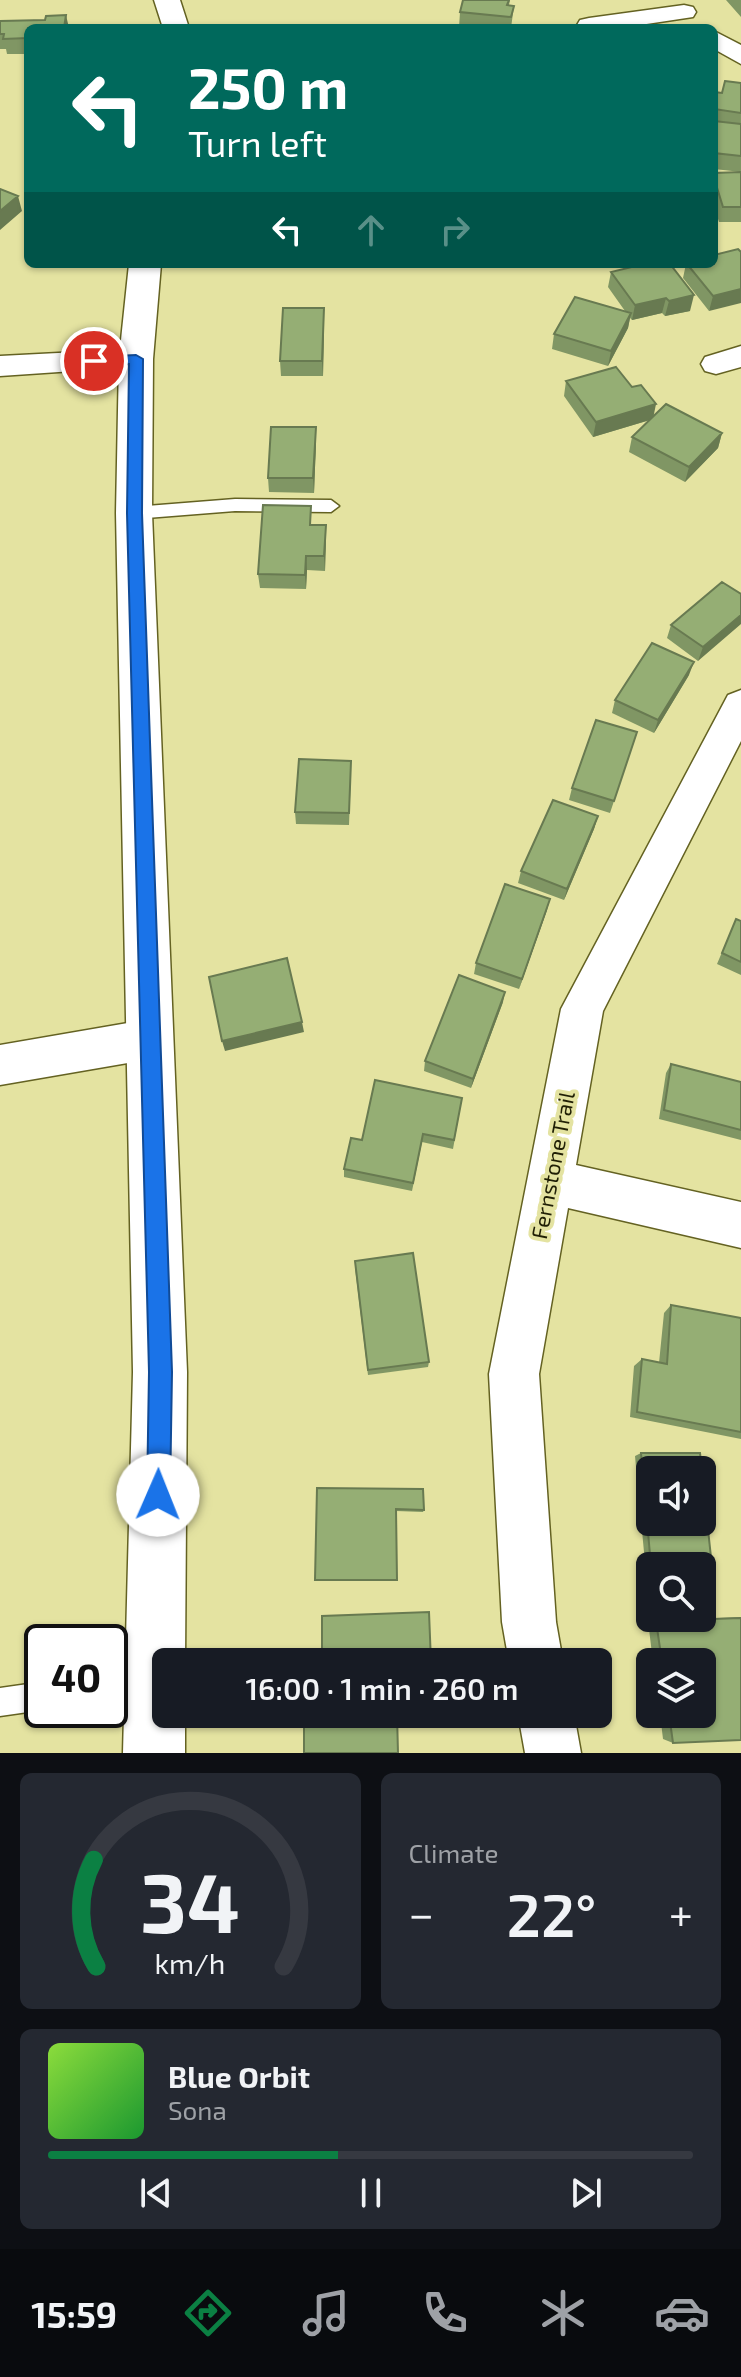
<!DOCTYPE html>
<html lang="en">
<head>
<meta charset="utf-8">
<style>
	:root { --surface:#171b24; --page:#242831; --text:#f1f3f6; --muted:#9ea1a6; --line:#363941; --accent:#0b8043 }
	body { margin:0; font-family:"Exo 2",sans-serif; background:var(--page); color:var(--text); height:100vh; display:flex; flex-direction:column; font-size:30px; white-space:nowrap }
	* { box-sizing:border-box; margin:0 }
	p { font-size:26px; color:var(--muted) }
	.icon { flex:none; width:44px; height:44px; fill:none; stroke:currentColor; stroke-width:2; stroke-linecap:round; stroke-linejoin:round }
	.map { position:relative; height:1753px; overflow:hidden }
	.side { display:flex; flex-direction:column; gap:20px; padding:20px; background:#0d0f14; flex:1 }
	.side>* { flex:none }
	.top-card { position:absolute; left:24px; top:24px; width:694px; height:244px; border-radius:12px; box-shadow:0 2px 6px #0004; background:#00695c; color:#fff; overflow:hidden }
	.controls { position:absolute; left:636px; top:1456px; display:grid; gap:16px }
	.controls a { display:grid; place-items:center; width:80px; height:80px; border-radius:12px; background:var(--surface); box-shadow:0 2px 6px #0004; font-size:40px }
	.speed { position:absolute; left:24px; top:1624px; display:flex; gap:16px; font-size:40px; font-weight:700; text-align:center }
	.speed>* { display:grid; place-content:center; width:104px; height:104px; border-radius:50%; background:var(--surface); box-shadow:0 2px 6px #0004; line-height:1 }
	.speed .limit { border:4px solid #111; border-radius:12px; background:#fff; color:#111 }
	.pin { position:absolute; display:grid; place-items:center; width:68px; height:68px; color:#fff; margin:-34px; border:4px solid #fff; border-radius:50%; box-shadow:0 2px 8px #0007 }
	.me { position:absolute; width:88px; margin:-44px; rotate:1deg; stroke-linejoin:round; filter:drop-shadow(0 0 6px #0008) }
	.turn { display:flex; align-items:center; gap:28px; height:168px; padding:0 32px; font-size:36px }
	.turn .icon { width:104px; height:104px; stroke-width:2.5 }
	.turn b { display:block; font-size:56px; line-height:68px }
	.lanes { display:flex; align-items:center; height:76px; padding:0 32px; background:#0003; justify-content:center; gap:40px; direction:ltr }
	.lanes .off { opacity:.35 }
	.big { font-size:60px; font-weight:600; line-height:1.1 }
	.side .card { flex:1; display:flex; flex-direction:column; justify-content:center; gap:12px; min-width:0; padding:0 28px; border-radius:12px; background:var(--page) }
	.side .dial { align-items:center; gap:0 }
	.dial svg { height:208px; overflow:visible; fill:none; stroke:var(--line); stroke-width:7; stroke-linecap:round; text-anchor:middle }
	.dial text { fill:var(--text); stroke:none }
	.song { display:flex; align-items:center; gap:24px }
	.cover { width:96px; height:96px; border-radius:12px; background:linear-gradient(135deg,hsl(90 70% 55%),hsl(130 70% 35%)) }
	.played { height:8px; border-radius:4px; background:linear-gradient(90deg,var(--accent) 45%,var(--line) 45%) }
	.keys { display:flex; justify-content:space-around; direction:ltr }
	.heat { display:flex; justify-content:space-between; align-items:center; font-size:44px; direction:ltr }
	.side .tiles { flex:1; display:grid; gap:20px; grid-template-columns:1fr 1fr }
	.card:last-child { grid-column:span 2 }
	.trip { position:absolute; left:152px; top:1648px; width:460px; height:80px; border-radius:12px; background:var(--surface); box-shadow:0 2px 6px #0004; font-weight:600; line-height:80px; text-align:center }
	.dock { display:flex; height:128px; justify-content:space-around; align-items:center; background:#090b0e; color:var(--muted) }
	.dock .icon { width:56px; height:56px }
	.dock .current { color:var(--accent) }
	.dock b { font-size:36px; color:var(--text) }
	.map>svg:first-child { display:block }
</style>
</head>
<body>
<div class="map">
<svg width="741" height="1753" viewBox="0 0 741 1753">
	<rect width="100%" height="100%" fill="#e4e3a1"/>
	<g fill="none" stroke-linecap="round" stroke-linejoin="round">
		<defs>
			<path id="lane" d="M235,499L331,500L339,506L331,512L235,511L134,519L126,513L134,507Z
				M150,1666L160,1670L164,1680L160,1690L110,1699V1671Z
				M42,1682V1710L0,1716V1688Z"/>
			<path id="street" d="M684,5L693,7L696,12L693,17L620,28H579L577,25L580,20L589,18Z
				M714,31L741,45V64L714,49Z
				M741,346V367L716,374L705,371L701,364L705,357Z
				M136,349L147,352L151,359L147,366L0,376V356Z
				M741,690V741L603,1011L576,1165L741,1202V1248L568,1208L539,1374L556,1622L563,1662H509L502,1622L489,1374L561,1009L728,695Z
				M151,1019L166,1025L172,1039L166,1053L151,1059L0,1085V1045Z
				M518,1714H574L581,1753H525Z"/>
			<path id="secondary" d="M154,0H180L189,28H163Z
				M129,264H161L153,359L152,513L187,1372L185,1662H166V1714H185V1753H123L133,1372L116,513L119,359Z"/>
		</defs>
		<use href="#lane" stroke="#646222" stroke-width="3"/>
		<use href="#street" stroke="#646222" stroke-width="3"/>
		<use href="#secondary" stroke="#646222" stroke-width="3"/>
		<use href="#lane" fill="#fff" fill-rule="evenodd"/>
		<use href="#street" fill="#fff" fill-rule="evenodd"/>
		<use href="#secondary" fill="#fff" fill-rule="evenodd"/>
	</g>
	<path fill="#809664" d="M463,0H510L509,5L514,6L511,28H459L460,12Z
		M726,0H741V17Z
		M66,15L28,28V54H7L6,49H0V21L45,20Z
		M741,83V172L714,169V92L722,93Z
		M741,172V222H719L714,206V173Z
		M738,249L709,311L683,278L686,264H714Z
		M352,264H420V268L352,267Z
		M644,264L690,311L665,316L662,313L632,320L630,318L628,328L608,366L552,349L554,334L625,311L608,287L611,272Z
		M324,323L323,376H281L280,361Z
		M566,381L653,417L722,433L718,448L685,482L629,452L632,437L650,420L593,437L564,396Z
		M316,442L314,493L269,492L268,478Z
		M326,525L325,571L307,570L306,589L260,588L258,574Z
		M741,594L698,661L667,638L671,625Z
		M689,675L654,733L612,713L615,700Z
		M637,732L610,813L569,800L572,788Z
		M351,773L349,825L296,824L295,812Z
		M598,816L594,829L564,900L518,883L521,871Z
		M547,910L519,989L474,974L476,963Z
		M736,919L741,921V975L717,964Z
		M503,1002L471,1088L424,1071L425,1061Z
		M671,1064L741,1082V1140L659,1119L666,1073Z
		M462,1098L453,1149L422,1142L412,1191L344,1177V1169L362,1140Z
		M355,1268L429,1362L428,1367L368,1375Z
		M671,1305L741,1318V1439L630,1417L634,1366L642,1359L659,1363L664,1313Z
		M641,1453L702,1566H650V1584H647L635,1456Z
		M317,1488L424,1510L423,1512L396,1511Z
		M741,1617V1740L673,1743L663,1739L660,1714H702V1662H653L648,1621Z"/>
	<path fill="#687a51" d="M66,15L69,28H64Z
		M18,196L22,211L0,230V211Z
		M741,289V303L709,311L713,296Z
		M694,295L690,311L665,316L669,301Z
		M666,298L662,313L632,320L635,305Z
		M324,308V323L323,376L322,361Z
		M631,313L628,328L608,366L611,351Z
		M656,404L653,419L593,437L596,422Z
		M316,427V442L314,493L313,478Z
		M722,433L718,448L685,482L689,467Z
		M326,525V539L325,571L324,556Z
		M306,556L307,570L306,589L305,575Z
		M741,615V624L698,661L703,647Z
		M694,662L689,675L654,733L658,720Z
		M598,816L594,829L564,900L567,889Z
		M550,899L547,910L519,989L522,979Z
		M505,992L503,1002L471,1088L473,1079Z
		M302,1022L304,1032L225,1051L222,1041Z"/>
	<path fill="#95ae74" stroke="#687a51" stroke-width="2" d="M463,0H509L507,5L514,6L511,17L460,12Z
		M66,15L64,28H28V38L3,39L4,34H0V21L45,20L46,16Z
		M725,81L741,83V113L714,109V92L722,93Z
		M714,121L741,124V156L714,153Z
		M741,172V207H723L714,178V173Z
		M0,189L18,196L0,211Z
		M738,249L741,252V289L713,296L687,264H714V255Z
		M644,264H670L694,295L669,301L666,298L635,305L611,272Z
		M575,297L631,313L611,351L554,334Z
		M283,308H324L322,361H280Z
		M616,367L632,387L641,385L656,404L596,422L566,381Z
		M666,404L722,433L689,467L632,437Z
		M271,427H316L313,478H268Z
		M263,505L311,506L310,525H326L324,556H306L305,575L258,574Z
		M722,582L741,594V615L703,647L671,625Z
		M652,643L694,662L658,720L615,700Z
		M596,720L637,732L614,801L572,788Z
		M299,759L351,761L349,813L295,812Z
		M553,800L598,816L567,889L521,871Z
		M505,884L550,899L522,979L476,963Z
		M736,919L741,921V962L722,953Z
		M287,958L302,1022L222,1041L209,977Z
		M459,975L505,992L473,1079L425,1061Z
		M671,1064L741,1082V1130L664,1110Z
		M375,1080L462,1098L454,1140L423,1134L413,1183L344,1169L351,1138L362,1140Z
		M413,1253L429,1362L368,1370L355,1261Z
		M671,1305L741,1318V1432L637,1412L642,1359L667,1364Z
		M641,1453H700L702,1470H650V1522H702V1474L714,1585L702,1584V1566H651Z
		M317,1488L423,1489L424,1510L396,1509L397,1580H315Z
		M429,1612L431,1662H322V1616Z
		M741,1618V1740L673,1743L669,1714H702V1662H662L656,1621Z
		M304,1714H397L398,1753H304Z"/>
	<path fill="#1a73e8" stroke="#114b97" stroke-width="2" d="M136,355L143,359L142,513L172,1372L170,1495L167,1503L158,1506L150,1503L147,1495L149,1372L127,513L129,364L94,366L87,361L94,357Z"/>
	<g text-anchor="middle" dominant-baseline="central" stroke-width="8" stroke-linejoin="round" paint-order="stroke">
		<g font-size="22" fill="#201f05" stroke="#e4e3a1">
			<text transform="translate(552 1165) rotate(-79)">Fernstone Trail</text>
		</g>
	</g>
</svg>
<div class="controls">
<a><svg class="icon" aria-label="sound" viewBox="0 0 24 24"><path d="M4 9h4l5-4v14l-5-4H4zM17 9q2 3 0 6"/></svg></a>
<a><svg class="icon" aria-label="search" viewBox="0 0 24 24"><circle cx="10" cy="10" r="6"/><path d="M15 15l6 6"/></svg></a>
<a><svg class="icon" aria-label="layers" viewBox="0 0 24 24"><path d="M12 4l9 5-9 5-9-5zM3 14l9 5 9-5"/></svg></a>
</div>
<div class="speed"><div class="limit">40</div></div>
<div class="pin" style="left:94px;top:361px;background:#d93025"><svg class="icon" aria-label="arrive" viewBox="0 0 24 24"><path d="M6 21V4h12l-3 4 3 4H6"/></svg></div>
<svg class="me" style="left:158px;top:1495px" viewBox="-20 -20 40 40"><circle r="19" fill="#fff"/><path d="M0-13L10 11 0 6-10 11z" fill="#1a73e8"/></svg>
<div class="trip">16:00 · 1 min · 260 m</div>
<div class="top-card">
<div class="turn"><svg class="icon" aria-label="left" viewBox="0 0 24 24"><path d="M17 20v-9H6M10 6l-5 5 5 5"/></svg><div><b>250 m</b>Turn left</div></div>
<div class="lanes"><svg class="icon" aria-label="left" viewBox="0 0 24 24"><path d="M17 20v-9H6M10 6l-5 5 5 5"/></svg><svg class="icon off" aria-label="ahead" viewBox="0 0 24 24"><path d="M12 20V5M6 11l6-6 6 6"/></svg><svg class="icon off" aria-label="right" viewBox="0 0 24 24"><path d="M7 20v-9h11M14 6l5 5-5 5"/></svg></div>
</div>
</div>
<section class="side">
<div class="tiles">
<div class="card dial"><svg viewBox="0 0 100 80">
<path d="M14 69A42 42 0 1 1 86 69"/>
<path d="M14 69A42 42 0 0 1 13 28" stroke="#0b8043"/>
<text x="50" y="56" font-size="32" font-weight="700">34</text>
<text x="50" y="72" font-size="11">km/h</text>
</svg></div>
<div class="card"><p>Climate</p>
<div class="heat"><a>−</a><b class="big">22°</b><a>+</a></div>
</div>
<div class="card">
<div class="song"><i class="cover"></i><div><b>Blue Orbit</b><p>Sona</p></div></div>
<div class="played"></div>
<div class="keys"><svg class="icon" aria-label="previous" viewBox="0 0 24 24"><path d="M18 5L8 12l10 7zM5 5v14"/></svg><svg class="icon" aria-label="pause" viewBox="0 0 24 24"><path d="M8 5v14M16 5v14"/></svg><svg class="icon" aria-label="next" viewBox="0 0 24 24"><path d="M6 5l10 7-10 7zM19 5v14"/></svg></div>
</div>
</div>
</section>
<nav class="dock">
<b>15:59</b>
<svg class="icon current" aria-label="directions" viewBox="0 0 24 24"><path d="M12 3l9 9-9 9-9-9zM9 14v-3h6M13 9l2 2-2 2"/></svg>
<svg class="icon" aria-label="music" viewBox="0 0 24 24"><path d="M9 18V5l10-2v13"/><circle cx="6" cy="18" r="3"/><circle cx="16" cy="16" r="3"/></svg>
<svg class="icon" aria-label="phone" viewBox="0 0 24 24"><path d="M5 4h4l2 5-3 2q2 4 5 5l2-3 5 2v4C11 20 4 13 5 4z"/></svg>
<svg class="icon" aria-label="climate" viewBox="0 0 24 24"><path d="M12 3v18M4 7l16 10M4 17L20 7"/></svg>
<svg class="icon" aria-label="car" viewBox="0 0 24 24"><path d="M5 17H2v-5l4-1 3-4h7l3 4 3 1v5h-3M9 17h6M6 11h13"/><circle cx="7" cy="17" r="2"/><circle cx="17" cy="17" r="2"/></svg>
</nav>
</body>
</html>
